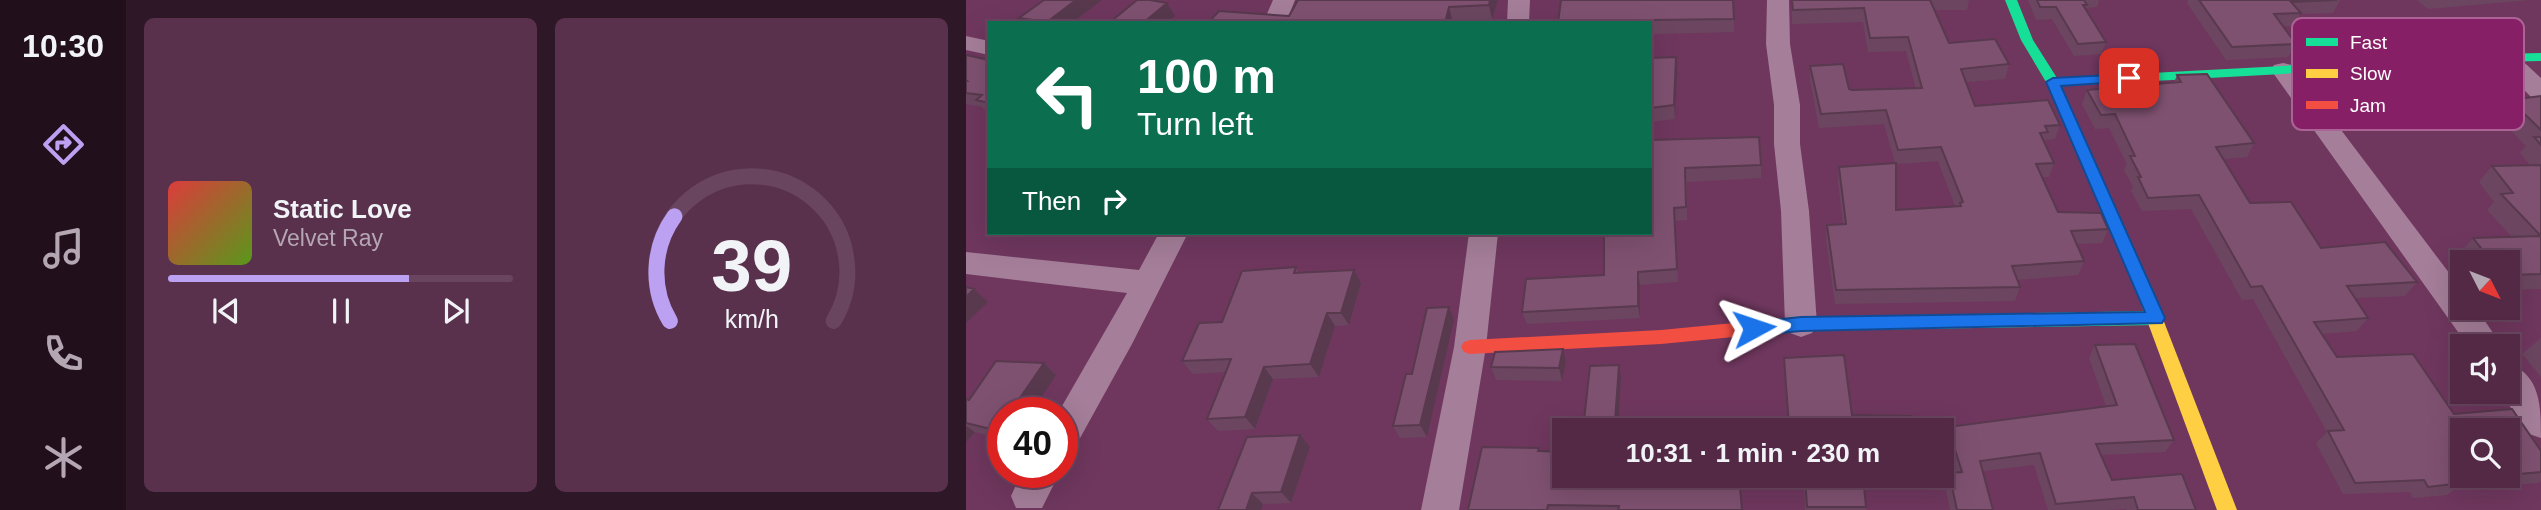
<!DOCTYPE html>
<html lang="en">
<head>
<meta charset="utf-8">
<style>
	:root { --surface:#532946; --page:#59314d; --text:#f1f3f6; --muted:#b5a6b3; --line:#69455f; --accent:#bca0f2 }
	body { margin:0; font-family:Arial,sans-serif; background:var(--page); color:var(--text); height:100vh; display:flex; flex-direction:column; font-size:26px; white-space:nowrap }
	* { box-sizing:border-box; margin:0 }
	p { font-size:23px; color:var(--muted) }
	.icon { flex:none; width:38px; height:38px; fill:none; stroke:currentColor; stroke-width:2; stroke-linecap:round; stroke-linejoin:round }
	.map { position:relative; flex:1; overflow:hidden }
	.sheet { display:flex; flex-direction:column; gap:18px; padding:18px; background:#2e1726; width:840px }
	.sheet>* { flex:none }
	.top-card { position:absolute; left:21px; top:21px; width:665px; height:214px; border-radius:0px; box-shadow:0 7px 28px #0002,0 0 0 2px var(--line); background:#0b6e4f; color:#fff; overflow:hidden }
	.needle { width:46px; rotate:132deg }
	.controls { position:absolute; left:1484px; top:250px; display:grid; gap:14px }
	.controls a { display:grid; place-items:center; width:70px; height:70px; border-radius:0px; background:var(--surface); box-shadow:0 7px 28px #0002,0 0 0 2px var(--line); font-size:35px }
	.speed { position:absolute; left:21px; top:397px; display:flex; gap:14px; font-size:35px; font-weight:700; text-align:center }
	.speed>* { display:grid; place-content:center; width:91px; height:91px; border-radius:50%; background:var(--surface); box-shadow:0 7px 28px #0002,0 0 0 2px var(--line); line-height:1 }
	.speed .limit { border:10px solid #d22; background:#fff; color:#111 }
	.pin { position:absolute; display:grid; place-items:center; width:60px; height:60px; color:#fff; margin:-30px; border-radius:14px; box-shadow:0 4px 10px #0006 }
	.me { position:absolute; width:77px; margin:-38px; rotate:85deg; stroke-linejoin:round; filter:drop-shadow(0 0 5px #0008) }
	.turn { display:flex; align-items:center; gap:24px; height:147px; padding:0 35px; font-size:32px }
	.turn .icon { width:91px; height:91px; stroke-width:2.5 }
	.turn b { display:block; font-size:49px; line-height:60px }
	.then { display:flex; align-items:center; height:66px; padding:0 35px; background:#0003; gap:14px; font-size:26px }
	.sheet .card { flex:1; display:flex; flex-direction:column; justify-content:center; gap:10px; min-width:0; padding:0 24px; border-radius:10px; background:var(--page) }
	.sheet .dial { align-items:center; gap:0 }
	.dial svg { height:182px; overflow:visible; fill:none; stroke:var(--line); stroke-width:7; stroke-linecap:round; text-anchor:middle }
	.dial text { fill:var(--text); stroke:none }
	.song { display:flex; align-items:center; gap:21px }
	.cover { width:84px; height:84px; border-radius:10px; background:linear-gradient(135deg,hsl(0 70% 55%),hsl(90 70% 35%)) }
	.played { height:7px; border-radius:4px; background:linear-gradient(90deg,var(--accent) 70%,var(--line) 70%) }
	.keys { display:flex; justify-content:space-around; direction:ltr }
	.sheet .tiles { flex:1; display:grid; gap:18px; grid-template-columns:repeat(2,1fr) }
	.trip { position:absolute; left:586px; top:418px; width:402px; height:70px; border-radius:0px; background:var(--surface); box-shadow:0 7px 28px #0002,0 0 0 2px var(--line); font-weight:600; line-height:70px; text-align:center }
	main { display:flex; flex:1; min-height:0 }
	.tab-bar { display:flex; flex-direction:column; width:126px; justify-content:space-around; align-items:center; background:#21101c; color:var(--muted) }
	.tab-bar .icon { width:49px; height:49px }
	.tab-bar .current { color:var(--accent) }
	.tab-bar b { font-size:32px; color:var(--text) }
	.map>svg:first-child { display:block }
</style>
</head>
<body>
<main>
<nav class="tab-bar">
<b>10:30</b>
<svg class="icon current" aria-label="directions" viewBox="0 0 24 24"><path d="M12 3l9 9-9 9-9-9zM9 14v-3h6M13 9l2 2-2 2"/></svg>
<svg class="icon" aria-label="music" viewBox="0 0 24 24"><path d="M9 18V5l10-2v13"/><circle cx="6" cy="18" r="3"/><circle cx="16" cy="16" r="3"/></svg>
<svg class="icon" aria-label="phone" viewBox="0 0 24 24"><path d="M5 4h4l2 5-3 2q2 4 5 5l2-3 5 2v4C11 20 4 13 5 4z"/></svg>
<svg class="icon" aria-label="climate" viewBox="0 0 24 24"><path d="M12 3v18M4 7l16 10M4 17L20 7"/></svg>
</nav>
<section class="sheet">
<div class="tiles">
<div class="card">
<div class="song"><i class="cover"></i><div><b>Static Love</b><p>Velvet Ray</p></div></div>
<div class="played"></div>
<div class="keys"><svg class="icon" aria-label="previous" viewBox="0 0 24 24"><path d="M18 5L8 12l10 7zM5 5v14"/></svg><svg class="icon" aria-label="pause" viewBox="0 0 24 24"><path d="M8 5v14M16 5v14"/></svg><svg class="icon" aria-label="next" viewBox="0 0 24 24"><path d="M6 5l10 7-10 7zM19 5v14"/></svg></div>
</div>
<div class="card dial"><svg viewBox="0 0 100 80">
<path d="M14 69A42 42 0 1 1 86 69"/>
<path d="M14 69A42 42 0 0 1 16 23" stroke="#bca0f2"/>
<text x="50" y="56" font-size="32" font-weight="700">39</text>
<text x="50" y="72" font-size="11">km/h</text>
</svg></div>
</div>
</section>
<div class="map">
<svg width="1575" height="510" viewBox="0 0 1575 510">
	<rect width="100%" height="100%" fill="#6f375e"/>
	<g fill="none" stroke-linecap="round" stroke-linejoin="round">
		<path fill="#a57e99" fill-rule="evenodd" d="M307,0H329L320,23H297Z
			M542,0H564L563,23H541Z
			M801,0H823L824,44L834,105V144L843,211L851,324L846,333L835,337L824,333L819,324L815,211L808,144V105L800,44Z
			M0,36L23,41V55L0,50Z
			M1540,51L1548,53L1575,78V100L1566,98L1532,63L1528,58L1532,53Z
			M1317,63L1326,65L1496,290V308H1510L1536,346H1502L1305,70L1308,65Z
			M193,233H222L166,344L108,449L96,454V413H92L161,293L0,274V252L173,270Z
			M503,233H532L520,347L493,510H455L488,347Z
			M1542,363C1575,375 1575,407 1575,438L1563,434L1534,392H1542Z
			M56,472H94L76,508H50L45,496Z"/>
		<path fill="#16e098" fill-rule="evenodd" d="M1039,0H1051L1067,40L1091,78L1317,66L1393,57L1575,53V61L1393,65L1317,74L1095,86L1188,296L1186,301H1174L1172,296L1080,82L1055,40Z
			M1190,311L1196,313L1198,318L1196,323L1190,325L835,331L778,336L772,334L770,329L772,324L778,322L835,317Z"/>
		<path fill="#ffcf43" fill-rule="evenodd" d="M1180,290L1186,291L1188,296L1271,510H1251L1172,296L1174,291Z"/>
		<path fill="#f24e42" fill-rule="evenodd" d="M778,322L784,324L786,329L784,334L778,336L695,344L504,354L498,352L495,347L498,342L504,340L695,330Z"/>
	</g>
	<path fill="#6c4660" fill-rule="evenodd" d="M78,0H136L106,23H57L53,18Z
		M332,0H532L526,19L487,21V23H242L323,16Z
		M767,0L768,32L687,34V58L710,57L711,71L709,119L684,122V23H592Z
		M826,0H1003L1001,10H969L983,43L1043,64L1039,79L1000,82L1009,106L1094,125L1089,139L1079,140V142L1088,163L1083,177H1076L1092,212L1142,229L1136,243L1111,244L1118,261L1112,275L1051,280L1054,287L1049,301L869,304L860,239L861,225L877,224L872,182L873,167L929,163L918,124L853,128L844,80V66L886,90L950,89L940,51L902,52L897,22L826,24ZM972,161L989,206L930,210V164Z
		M1062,0H1133L1131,7L1120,8V10L1140,42L1135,54L1108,56L1086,19L1070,20Z
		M1222,0H1374L1367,13L1334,14L1328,26H1317L1330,44L1322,57L1260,60L1221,3Z
		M1451,0H1564L1462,9Z
		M0,55L23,60V114L16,107L0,104Z
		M1423,59L1511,99L1500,112L1449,114L1414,72Z
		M1241,74L1288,143L1281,157L1257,159L1284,203L1325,202L1355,248L1419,242L1451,282L1439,296L1389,298L1402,318L1391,331L1356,334L1371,357L1447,354L1488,414L1546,409L1575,451V481L1572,483L1489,489L1481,495L1447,498L1444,492L1377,494L1350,443L1361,432L1287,299L1276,300L1225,209L1176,211L1165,191L1167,187L1158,170L1161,164L1143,128L1129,129L1116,104L1121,90L1208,83L1211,75ZM1496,430H1542V476H1496Z
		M1575,96V289L1542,290V262H1499L1493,254L1507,238L1546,237L1521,210L1528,202L1513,182L1526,166L1564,165L1554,153L1560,146L1531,116L1544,100Z
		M684,140L795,165V178L721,182V220L709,221L712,282L674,285V318L561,324L556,312L638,275L684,233Z
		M330,267L333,273L395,283L383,325L369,326L353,377L307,379L289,429L252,431L241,419L260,372L227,374L216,361L256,322Z
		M483,307L488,320L461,437L434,438L427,426L446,374Z
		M1575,338V377L1556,354Z
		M1129,345L1208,440L1199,452L1135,455L1146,480L1230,510H1160V509L1142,510H1082L1068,465L1017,471L1027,510H984L979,484L983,473L988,472L978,439L982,427L1140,406L1123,358Z
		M597,349L600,362L596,381L530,380L525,367Z
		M818,358L886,415L822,426L818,370Z
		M78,363L90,375L37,413V439L9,432L0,442V399L3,400Z
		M344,447L325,503L297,504L295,510H252Z
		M573,448L574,451L598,476H710L709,479L749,477V476H897L900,507V510H839L838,481L774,484L776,510H502Z"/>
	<path fill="#58394e" d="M110,0H136L106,23H81V22Z
		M524,0H532L526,19L523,5Z
		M201,3L209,16L201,23H177Z
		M483,7L487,23H479Z
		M686,20L687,34V72L685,58Z
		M710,57L711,71L709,119L708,105Z
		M388,270L395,283L383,325L375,313Z
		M672,272L674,285V318L672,306Z
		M8,289L22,302L0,323V297Z
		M483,307L488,320L461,437L454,425Z
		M361,313L369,326L353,377L344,364Z
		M597,349L600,362L596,381L593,368Z
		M78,363L90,375L65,413H53L47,408Z
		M653,365L655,377L652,430L649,421Z
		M298,367L307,379L289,429L279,417Z
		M0,426L9,432L0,442Z
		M334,435L344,447L325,503L315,492Z
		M286,493L297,504L295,510H280Z"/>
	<path fill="#7e5170" stroke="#58394e" stroke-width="2" d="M78,0H110L81,22L53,18Z
		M171,0H184L201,3L177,23H143Z
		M332,0H524L523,5L483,7L479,23H242L253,11L323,16Z
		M595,0H767L768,19L686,20L685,58L710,57L708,105L684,108V23H592Z
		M826,0H964L983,43L1029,39L1043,64L995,69L1009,106L1082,100L1094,125L1079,126L1082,132L1074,133L1088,163L1070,164L1092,212L1135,213L1142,229L1105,231L1118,261L1046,266L1054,287L870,290L861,225L880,224L873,167L930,163V210L995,206L994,203L997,202L975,147L932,150L920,110L855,114L844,66L877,64L883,89L886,90L956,88L942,37L904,38L898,8L827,10Z
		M1071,0H1118L1121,5H1117L1140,42L1112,44L1090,7H1074Z
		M1233,0H1371L1325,2L1335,13L1308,14L1330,44L1266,47Z
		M0,55L23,60V103L10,100L16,95L0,93V81H1L0,80Z
		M1241,74L1288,143L1250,147L1284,203L1325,202L1355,248L1419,242L1451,282L1381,286L1402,318L1348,322L1371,357L1447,354L1488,414L1546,409L1575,451V472L1542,475V430H1496V476H1527L1493,479L1496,483L1462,487L1458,480L1389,483L1362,431L1378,430L1296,286L1285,287L1233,195L1182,198L1172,177H1175L1164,156H1169L1149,114L1135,115L1121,90L1215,82L1211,75Z
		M1575,96V130L1544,100Z
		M793,137L795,165L719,168L720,207L708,208L711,269L672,272V306L556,312L560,279L638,275V233H684V140Z
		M1568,137H1575V145Z
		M1575,165V274L1542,275V262H1526L1507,238L1575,236L1535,194L1547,193L1526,166Z
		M330,267L328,273L388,270L375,313H361L344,364L298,367L279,417L241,419L265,359L216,361L233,323L256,322L276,271Z
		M0,287L8,289L0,297Z
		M483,307L454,425L427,426L440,374H446L461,308Z
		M1169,344L1208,440L1130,444L1146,480L1216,474L1230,510H1172L1168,497L1090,504L1074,453L1014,461L1027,510H991L983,473L996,472L982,427L1151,405L1129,345Z
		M597,349L593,368L525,367L529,352Z
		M878,355L886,415L946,416L947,430H749V429L823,426L818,358Z
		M30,361L78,363L47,408L60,411L59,413H37V432L0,423V399L3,400Z
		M653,365L649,421L710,419L709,430H617L624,366Z
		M334,435L315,492L286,493L280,510H252L281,437Z
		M516,447L573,448L572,451L598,452V476H707V479L749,477V476H773L776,510H652L653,506L582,505L581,510H502Z
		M839,476H897L900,507H841Z"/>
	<path fill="#1a73e8" stroke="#114b97" stroke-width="2" d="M1163,74L1170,78L1168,81L1095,86L1199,318L1196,323L835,331L788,335L782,333L780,328L782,324L788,322L835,317L1179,312L1080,82L1087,78Z"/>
	<rect x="1326" y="18" width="232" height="112" rx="10" fill="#871f66" stroke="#ab6294" stroke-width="2"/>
	<rect x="1340" y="38" width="32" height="8" fill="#16e098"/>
	<rect x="1340" y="69" width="32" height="9" fill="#ffcf43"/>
	<rect x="1340" y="101" width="32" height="8" fill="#f24e42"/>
	<g font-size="19" fill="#fff">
		<text x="1384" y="49">Fast</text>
		<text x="1384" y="80">Slow</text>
		<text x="1384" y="112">Jam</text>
	</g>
</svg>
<div class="controls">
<a><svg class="needle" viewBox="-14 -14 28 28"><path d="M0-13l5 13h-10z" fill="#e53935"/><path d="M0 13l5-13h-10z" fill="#b5a6b3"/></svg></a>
<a><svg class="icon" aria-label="sound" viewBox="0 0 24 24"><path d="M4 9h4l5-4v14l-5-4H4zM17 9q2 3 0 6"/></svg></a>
<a><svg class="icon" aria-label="search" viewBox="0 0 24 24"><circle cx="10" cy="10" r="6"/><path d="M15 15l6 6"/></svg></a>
</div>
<div class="speed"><div class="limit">40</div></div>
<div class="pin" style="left:1163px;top:78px;background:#d93025"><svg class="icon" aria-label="arrive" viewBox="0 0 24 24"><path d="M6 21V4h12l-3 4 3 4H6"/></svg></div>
<svg class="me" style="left:788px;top:328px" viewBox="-20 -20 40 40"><path d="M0-17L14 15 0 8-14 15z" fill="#1a73e8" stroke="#fff" stroke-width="4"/></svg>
<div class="trip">10:31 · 1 min · 230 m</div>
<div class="top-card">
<div class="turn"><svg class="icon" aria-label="left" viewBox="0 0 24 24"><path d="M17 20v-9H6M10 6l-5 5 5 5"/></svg><div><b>100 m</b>Turn left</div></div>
<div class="then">Then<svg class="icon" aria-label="right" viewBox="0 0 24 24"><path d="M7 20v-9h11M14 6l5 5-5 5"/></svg></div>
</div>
</div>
</main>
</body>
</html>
